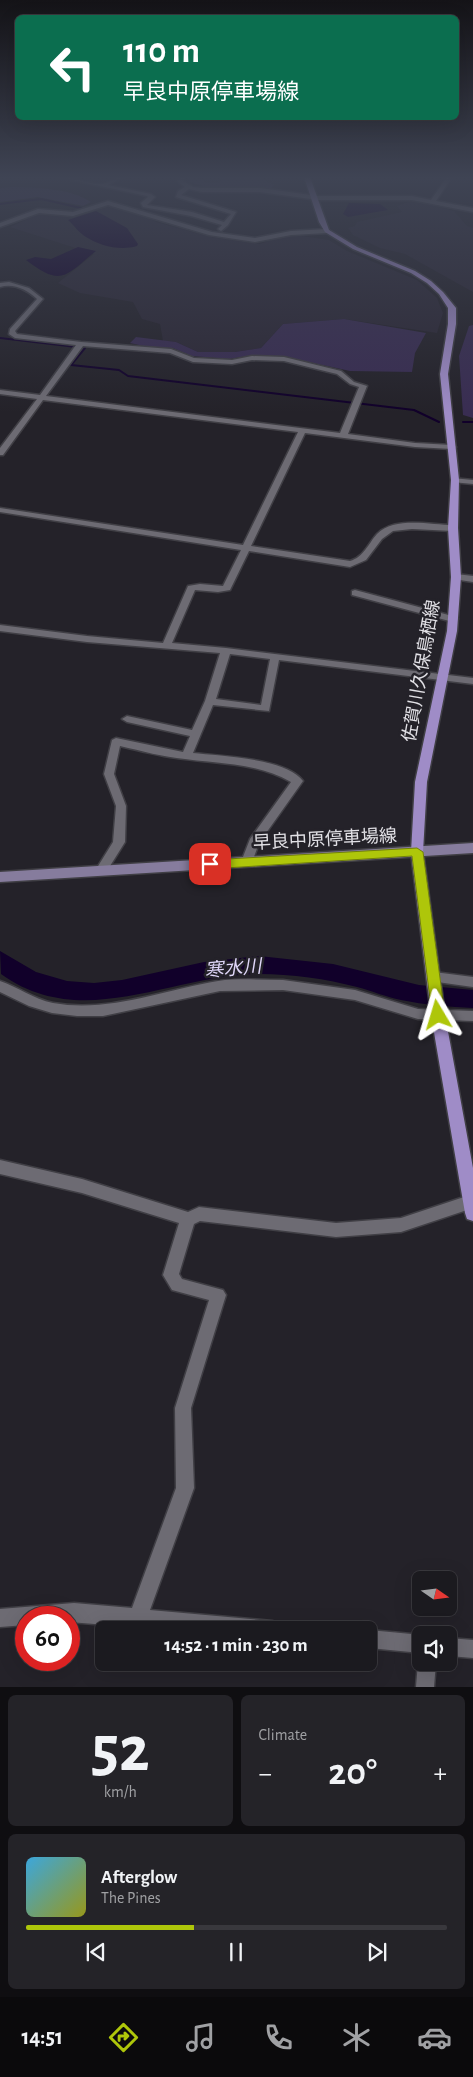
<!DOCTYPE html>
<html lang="en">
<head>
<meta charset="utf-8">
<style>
	:root { --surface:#1b1a1f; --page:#242328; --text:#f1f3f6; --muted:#a0a1a4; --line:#39383d; --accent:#aec60a }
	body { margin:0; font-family:"Alegreya Sans","Noto Sans JP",sans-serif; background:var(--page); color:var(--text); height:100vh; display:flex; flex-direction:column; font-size:19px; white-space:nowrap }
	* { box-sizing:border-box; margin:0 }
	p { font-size:16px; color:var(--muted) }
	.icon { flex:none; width:28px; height:28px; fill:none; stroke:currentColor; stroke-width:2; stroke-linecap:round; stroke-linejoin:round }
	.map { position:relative; height:1687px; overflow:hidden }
	.side { display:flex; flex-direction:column; gap:8px; padding:8px; background:#0f0e11; flex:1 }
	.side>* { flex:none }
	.hud { position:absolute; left:15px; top:15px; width:444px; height:105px; border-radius:8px; box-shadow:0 5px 20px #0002,0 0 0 1px var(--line); background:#0b6e4f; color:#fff; overflow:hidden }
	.needle { width:32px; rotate:104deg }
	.controls { position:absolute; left:412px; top:1571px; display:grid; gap:10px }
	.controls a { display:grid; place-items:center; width:45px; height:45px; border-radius:8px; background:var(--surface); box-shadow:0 5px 20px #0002,0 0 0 1px var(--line); font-size:25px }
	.speed { position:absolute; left:15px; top:1606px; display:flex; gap:10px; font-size:25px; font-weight:700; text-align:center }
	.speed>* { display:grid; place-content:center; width:65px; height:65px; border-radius:50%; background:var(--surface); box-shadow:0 5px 20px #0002,0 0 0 1px var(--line); line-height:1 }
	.speed .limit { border:8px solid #d22; background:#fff; color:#111 }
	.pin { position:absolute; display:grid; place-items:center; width:42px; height:42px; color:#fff; margin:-21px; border-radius:10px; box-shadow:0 2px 8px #0006 }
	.me { position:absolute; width:55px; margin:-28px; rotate:353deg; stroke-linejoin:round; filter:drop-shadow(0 0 4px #0008) }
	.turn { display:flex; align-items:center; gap:18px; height:105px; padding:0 25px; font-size:22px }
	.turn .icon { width:65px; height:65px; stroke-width:2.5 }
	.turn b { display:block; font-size:35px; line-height:42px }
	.big { font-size:38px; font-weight:600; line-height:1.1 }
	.side .card { flex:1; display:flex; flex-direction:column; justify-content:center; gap:8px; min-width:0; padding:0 18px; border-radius:8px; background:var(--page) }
	.side .dial { align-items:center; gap:0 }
	.dial b { font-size:65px; line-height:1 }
	.song { display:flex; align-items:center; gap:15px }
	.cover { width:60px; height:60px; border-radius:8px; background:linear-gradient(135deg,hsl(200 70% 55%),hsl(60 70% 35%)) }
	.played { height:5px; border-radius:2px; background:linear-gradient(90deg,var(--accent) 40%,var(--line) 40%) }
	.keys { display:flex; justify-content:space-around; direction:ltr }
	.heat { display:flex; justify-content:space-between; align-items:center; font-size:28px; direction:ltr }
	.side .tiles { flex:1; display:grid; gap:8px; grid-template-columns:1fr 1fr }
	.card:last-child { grid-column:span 2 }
	.trip { position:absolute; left:95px; top:1621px; width:282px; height:50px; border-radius:8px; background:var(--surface); box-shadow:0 5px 20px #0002,0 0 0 1px var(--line); font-weight:600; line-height:50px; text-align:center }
	.tab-bar { display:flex; height:80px; justify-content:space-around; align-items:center; background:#0b0a0c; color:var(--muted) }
	.tab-bar .icon { width:35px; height:35px }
	.tab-bar .on { color:var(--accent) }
	.tab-bar b { font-size:22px; color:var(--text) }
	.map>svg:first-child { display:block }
</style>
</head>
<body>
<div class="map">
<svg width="473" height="1687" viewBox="0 0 473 1687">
	<rect width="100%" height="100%" fill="#242229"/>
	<path fill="#2c2835" d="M414,200L454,211L467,226L473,228V292L405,254L380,248L353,235L348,228L355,226L357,222L402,212L397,206Z
		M107,204L142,214L156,222L211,237L260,244L281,236L295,235L329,240L347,251L417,280L437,298L443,313L437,333L344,319L283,324L261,348L235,352H198L176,342L163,341L160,324L142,319L133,302L80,293L58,283L94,254L10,227L43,212L69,215Z"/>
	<path fill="#392d52" d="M218,177H259L274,185L271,188H208L187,181L190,178L201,179L206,183L220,182V178Z
		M13,187C38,188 70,188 91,202L83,206L38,197L0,202V188Z
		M344,319L426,333L415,353L412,372L350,371L281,356H247L229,359L192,356L173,348L148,347L130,343L136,337L176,342L198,352H235L261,348L283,324Z
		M473,325V418L463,415L459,356L469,326Z"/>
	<path fill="#11002a" d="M349,203L380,204L388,210L348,217L343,214Z
		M96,211L127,228L138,244L137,246C120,251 100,246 86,237C79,233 74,225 68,220Z
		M78,247L96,251C64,277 62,287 26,260L35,257L51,259Z"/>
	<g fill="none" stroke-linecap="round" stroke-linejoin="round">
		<path stroke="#11002a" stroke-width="2" d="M0,204L41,199L81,208
			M0,338L85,348L71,365L119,370L128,376L414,410L439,422
			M463,422H473"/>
		<path fill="#11002a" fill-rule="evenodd" d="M0,951L36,972L67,981L94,983L122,980L204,962L259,956L333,964L419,985L473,990V1008C449,1007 425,1005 401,1000C386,997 372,991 357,987C326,979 292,974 259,974C172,974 83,1033 1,974Z"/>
		<defs>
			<path id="street" d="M58,177C72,177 90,185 102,184C110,183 116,177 124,177L108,185L151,194L155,197L147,205L192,212L224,222L231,214L176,197L178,191L185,187L177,181L180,177H185L183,181L193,187L202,188H260L318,196H412L431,200L447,177H452L436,201L473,208V212L412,200H318L260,192H202L189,189L181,195L236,212L228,225L221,231L218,229L222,225L191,216L143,207L141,203L148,197L147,196Z
				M108,201L212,232L255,238L291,231L327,229L330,231L327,233L291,235L255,242L209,235L108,205L73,216L39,213L0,227V223L38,209L73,212Z
				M9,282L29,288L43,299L15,331L17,334L81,342L171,349L194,358L232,360L252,356L284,357L341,371L354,382L367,386L348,434L415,443L452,445L456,447L452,449L415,447L305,433L251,546L350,561C364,557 368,544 377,534C394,516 431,525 453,525L457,528L453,531L412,529L393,531L382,539L366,560L350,567L249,551L230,590L218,592L195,590L172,643L226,648L473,678V684L279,660L269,711L213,705L193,753C219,756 286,758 303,781L259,843L251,865H243L241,862L250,839L291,782C258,763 222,764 185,759C163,757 142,751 120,746L114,774L126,806L125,842L105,874H97L95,871L113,842L116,806L104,774L112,740L116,738L183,752L190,736L127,722L122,719L127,716L192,730L205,701L220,653L87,642L0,631V625L87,636L163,643L188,586L200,584L223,586L241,550L0,512V508L243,545L298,432L43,400L3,455H0V448L37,399L0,394V390L40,395L76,345L15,338L9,334L10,329L37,299C27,290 14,283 0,287V283ZM83,346L170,353L193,362L232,364L252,360L284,361L337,374L350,384L359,387L340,433L46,396ZM230,654L270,659L261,705L216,699Z
				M452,478L473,480V484L452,482Z
				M456,574L473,576V582L453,579V575Z
				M355,590L456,617L458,619L453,622L352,595V591Z
				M434,972L473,977V987L430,981L428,977L430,973Z
				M283,980L355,990L418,1009L473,1011V1021L418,1019L355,1000L283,990L220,991L103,1016H77L52,1013L29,1006L0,992V981C18,987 33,999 53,1003C109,1013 163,990 218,981C239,978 262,980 283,980Z
				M0,1160L82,1179L188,1212L199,1207L336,1223L401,1218L473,1194V1208L401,1232L336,1237L200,1221L194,1224L179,1274L182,1279L223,1290L226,1295L191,1408L194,1488L150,1610L272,1621L279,1623L281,1630H171L69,1622V1618H26V1625L0,1627V1609L74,1603L132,1608L176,1488L175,1408L209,1300L172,1290L163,1275L179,1223L82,1193L0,1174Z
				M368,1630H369L422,1635L421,1653L369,1648Z
				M449,1638L473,1640V1658L449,1656Z
				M420,1655L421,1662H436L434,1687H416L418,1662Z"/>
			<path id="secondary" d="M473,843V853L0,882V872Z"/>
			<path id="primary" d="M304,177H310L329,230L357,247L415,271L431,281L443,292L456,308V324L448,374L459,480L458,528L461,577L457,631L427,782L423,852L445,1015L473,1168V1221L467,1219L465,1213L431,1015L411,852L415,782L447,631L451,577L448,528L451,480L440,374L448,324V308L439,294L427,283L411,273L353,249L325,232L319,222Z"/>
		</defs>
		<use href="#street" stroke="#403f45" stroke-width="3"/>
		<use href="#secondary" stroke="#403f45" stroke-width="3"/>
		<use href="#primary" stroke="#403f45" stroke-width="3"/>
		<use href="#street" fill="#6d6b73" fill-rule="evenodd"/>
		<use href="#secondary" fill="#867c9d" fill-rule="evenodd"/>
		<use href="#primary" fill="#9f8cc7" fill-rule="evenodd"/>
	</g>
	<linearGradient id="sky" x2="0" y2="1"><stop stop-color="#141317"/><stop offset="0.43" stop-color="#3f4454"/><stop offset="1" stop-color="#3f4454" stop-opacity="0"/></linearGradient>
	<rect width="473" height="413" fill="url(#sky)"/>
	<path fill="#aec60a" stroke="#718106" d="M417,848L423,852L445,1015L438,1021L432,1015L412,856L210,869L205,864L210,860Z"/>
	<g text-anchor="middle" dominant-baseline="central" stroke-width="5" stroke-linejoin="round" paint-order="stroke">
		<g font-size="18" fill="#e2e1e6" stroke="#242229">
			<text transform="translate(422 671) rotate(-80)">佐賀川久保鳥栖線</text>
			<text transform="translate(325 840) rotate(-3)">早良中原停車場線</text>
		</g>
		<g font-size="19" font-style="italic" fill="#dfd6f8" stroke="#242229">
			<text transform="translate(233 969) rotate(-5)">寒水川</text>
		</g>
	</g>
</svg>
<div class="controls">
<a><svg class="needle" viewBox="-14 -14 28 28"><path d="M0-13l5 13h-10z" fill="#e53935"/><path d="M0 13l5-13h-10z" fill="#a0a1a4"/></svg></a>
<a><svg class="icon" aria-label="sound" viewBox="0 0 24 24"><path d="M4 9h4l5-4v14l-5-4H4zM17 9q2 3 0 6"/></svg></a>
</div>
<div class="speed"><div class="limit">60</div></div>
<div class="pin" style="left:210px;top:864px;background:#d93025"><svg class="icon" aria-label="arrive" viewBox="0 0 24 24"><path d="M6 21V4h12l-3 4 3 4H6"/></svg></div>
<svg class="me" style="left:438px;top:1015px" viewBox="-20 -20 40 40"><path d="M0-17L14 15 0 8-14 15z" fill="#aec60a" stroke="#fff" stroke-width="4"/></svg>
<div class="trip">14:52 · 1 min · 230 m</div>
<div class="hud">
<div class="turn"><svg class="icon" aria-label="left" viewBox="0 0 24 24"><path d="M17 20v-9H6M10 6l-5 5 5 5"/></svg><div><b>110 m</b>早良中原停車場線</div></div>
</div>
</div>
<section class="side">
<div class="tiles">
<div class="card dial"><b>52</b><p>km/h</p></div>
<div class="card"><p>Climate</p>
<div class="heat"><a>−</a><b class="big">20°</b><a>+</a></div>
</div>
<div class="card">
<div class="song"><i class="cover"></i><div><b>Afterglow</b><p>The Pines</p></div></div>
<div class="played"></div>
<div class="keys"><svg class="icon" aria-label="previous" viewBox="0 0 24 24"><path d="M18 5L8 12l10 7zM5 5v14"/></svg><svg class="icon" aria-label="pause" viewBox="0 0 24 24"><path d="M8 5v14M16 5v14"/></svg><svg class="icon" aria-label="next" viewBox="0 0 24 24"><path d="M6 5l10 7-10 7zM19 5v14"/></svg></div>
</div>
</div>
</section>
<nav class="tab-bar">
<b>14:51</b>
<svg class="icon on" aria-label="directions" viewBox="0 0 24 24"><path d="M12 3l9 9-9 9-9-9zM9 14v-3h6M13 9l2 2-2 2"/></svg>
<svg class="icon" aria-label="music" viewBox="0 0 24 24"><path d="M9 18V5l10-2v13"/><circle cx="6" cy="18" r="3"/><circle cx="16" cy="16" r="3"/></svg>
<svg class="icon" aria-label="phone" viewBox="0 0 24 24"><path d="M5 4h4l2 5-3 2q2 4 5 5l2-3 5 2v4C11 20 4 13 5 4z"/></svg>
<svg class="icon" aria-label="climate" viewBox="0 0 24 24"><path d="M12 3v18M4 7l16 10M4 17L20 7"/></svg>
<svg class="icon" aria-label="car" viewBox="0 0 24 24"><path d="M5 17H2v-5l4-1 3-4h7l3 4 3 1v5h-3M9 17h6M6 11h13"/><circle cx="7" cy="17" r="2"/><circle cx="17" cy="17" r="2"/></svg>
</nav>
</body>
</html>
